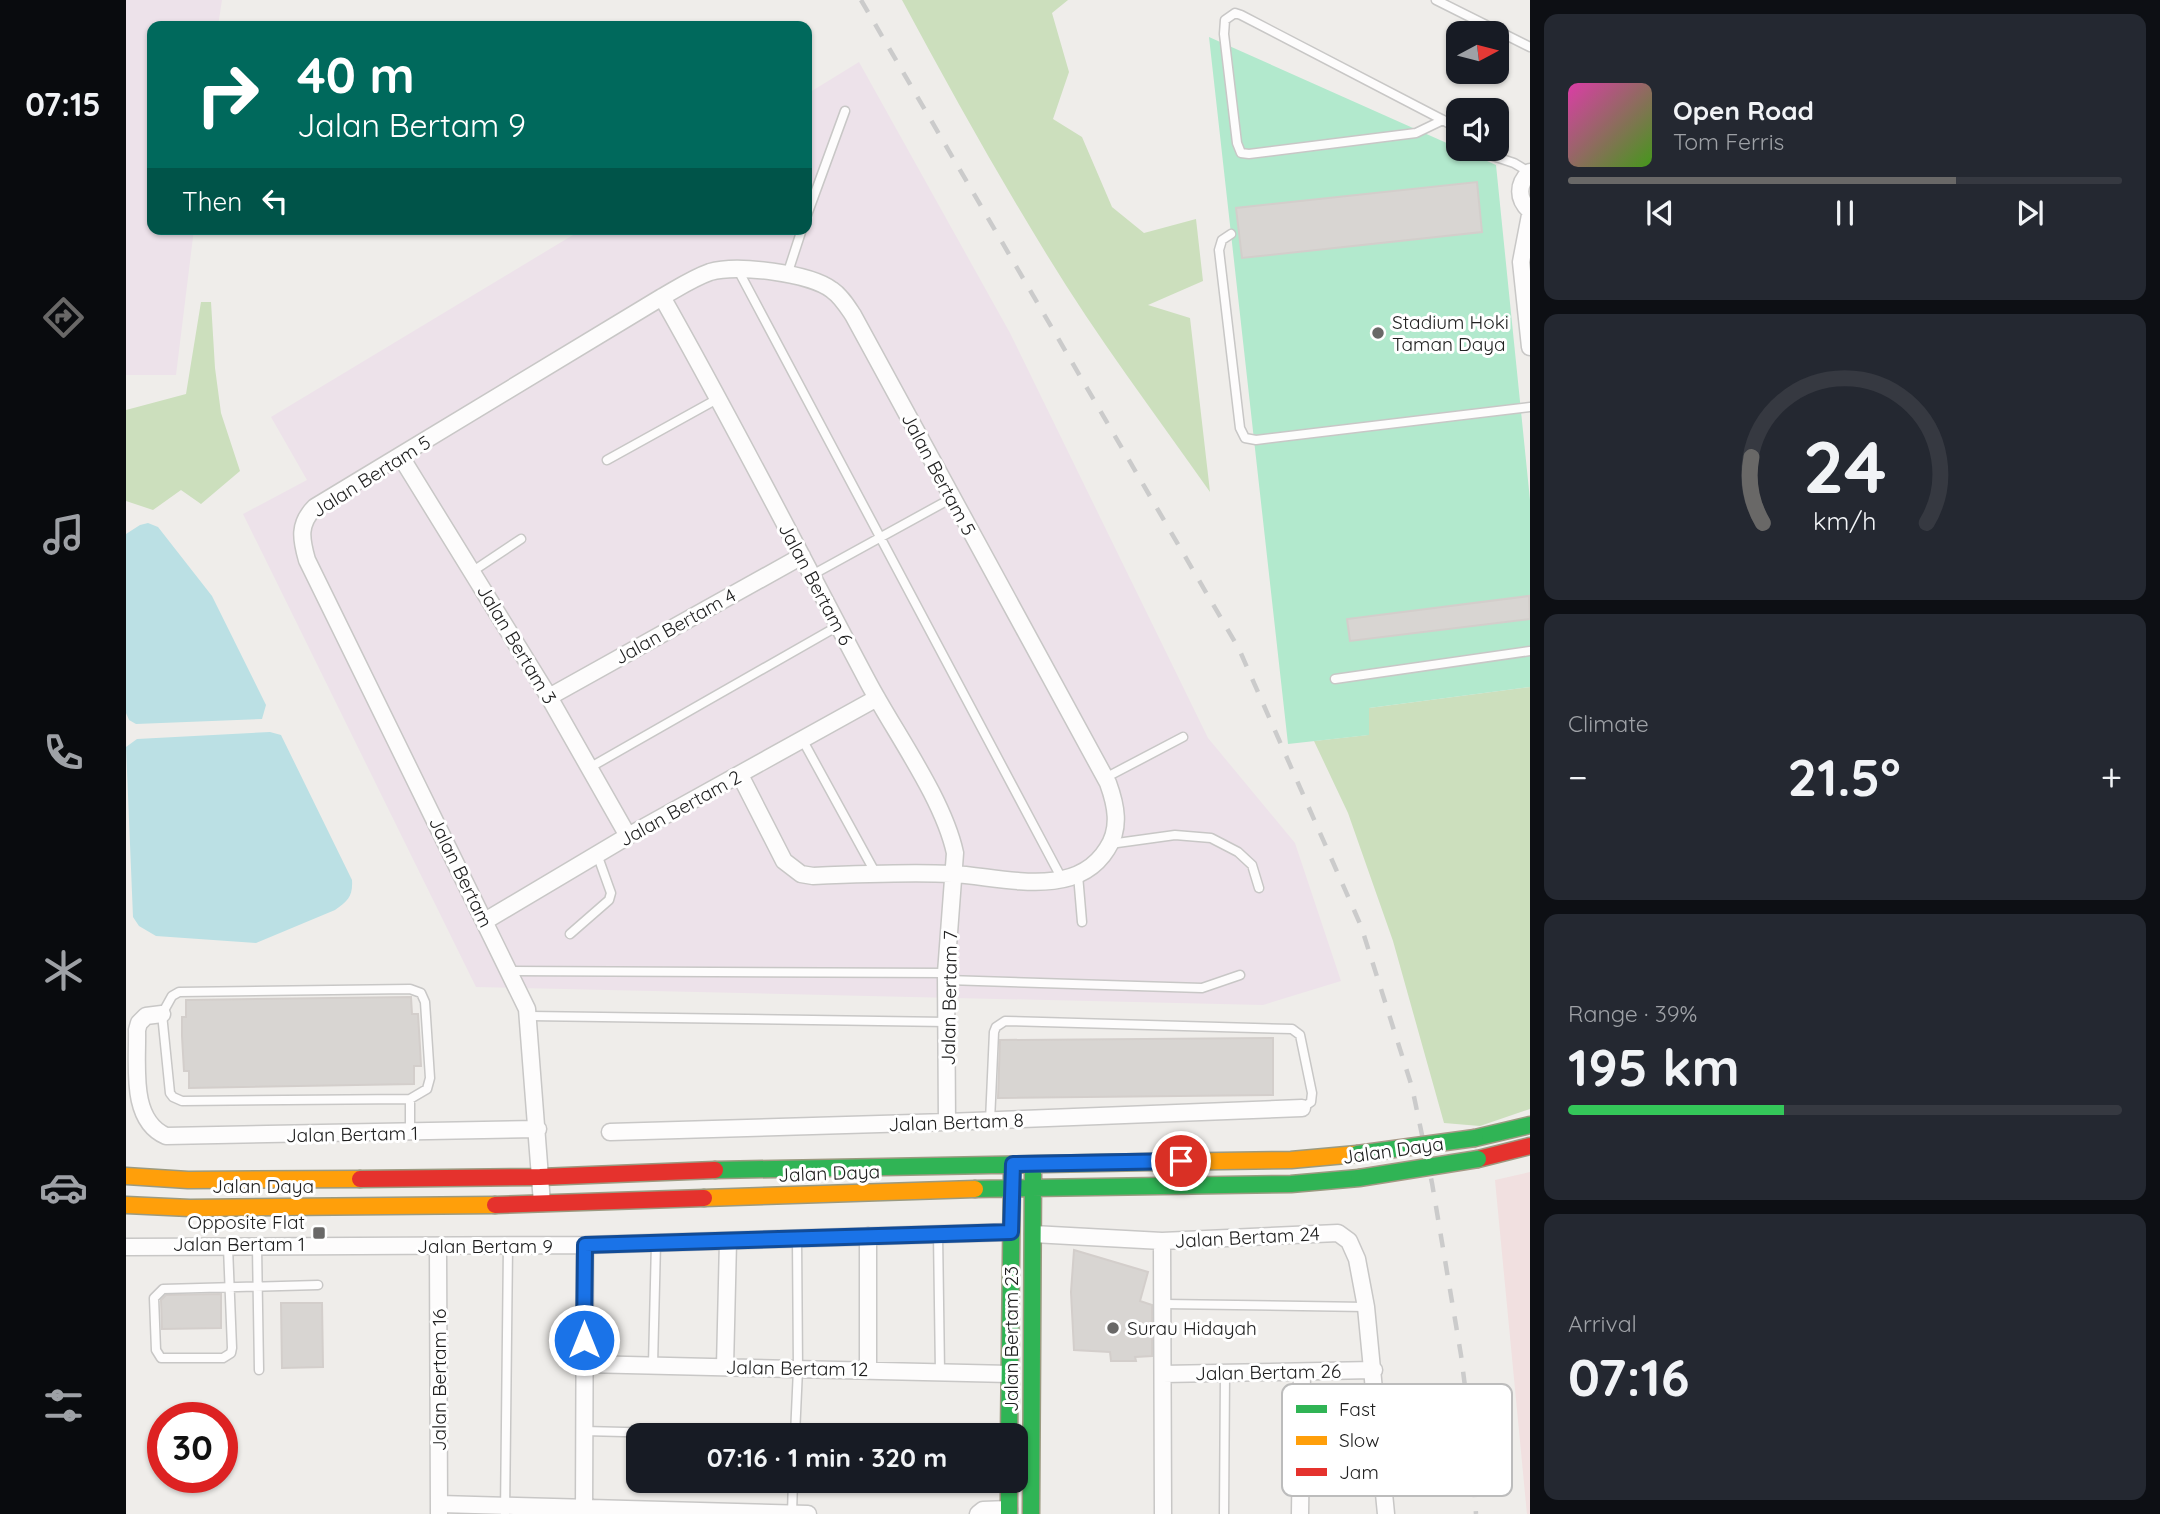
<!DOCTYPE html>
<html lang="en">
<head>
<meta charset="utf-8">
<style>
	:root { --surface:#171b24; --page:#242831; --text:#f1f3f6; --muted:#9ea1a6; --line:#363941; --accent:#696867 }
	body { margin:0; font-family:Quicksand,sans-serif; background:var(--page); color:var(--text); height:100vh; display:flex; flex-direction:column; font-size:26px; white-space:nowrap }
	* { box-sizing:border-box; margin:0 }
	p { font-size:23px; color:var(--muted) }
	.icon { flex:none; width:38px; height:38px; fill:none; stroke:currentColor; stroke-width:2; stroke-linecap:round; stroke-linejoin:round }
	.map { position:relative; flex:1; overflow:hidden }
	.side { display:flex; flex-direction:column; gap:14px; padding:14px; background:#0d0f14; width:630px }
	.side>* { flex:none }
	.top-card { position:absolute; left:21px; top:21px; width:665px; height:214px; border-radius:14px; box-shadow:0 2px 5px #0004; background:#00695c; color:#fff; overflow:hidden }
	.needle { width:46px; rotate:83deg }
	.tools { position:absolute; left:1320px; top:21px; display:grid; gap:14px }
	.tools a { display:grid; place-items:center; width:63px; height:63px; border-radius:14px; background:var(--surface); box-shadow:0 2px 5px #0004; font-size:35px }
	.speed { position:absolute; left:21px; top:1402px; display:flex; gap:14px; font-size:35px; font-weight:700; text-align:center }
	.speed>* { display:grid; place-content:center; width:91px; height:91px; border-radius:50%; background:var(--surface); box-shadow:0 2px 5px #0004; line-height:1 }
	.speed .limit { border:10px solid #d22; background:#fff; color:#111 }
	.pin { position:absolute; display:grid; place-items:center; width:60px; height:60px; color:#fff; margin:-30px; border:4px solid #fff; border-radius:50%; box-shadow:0 2px 7px #0007 }
	.me { position:absolute; width:77px; margin:-38px; rotate:0deg; stroke-linejoin:round; filter:drop-shadow(0 0 5px #0008) }
	.turn { display:flex; align-items:center; gap:24px; height:147px; padding:0 35px; font-size:32px }
	.turn .icon { width:91px; height:91px; stroke-width:2.5 }
	.turn b { display:block; font-size:49px; line-height:60px }
	.then { display:flex; align-items:center; height:66px; padding:0 35px; background:#0003; gap:14px; font-size:26px }
	.big { font-size:52px; font-weight:700; line-height:1.1 }
	.side .tile { flex:1; display:flex; flex-direction:column; justify-content:center; gap:10px; min-width:0; padding:0 24px; border-radius:14px; background:var(--page) }
	.side .dial { align-items:center; gap:0 }
	.dial svg { height:182px; overflow:visible; fill:none; stroke:var(--line); stroke-width:7; stroke-linecap:round; text-anchor:middle }
	.dial text { fill:var(--text); stroke:none }
	.song { display:flex; align-items:center; gap:21px }
	.cover { width:84px; height:84px; border-radius:10px; background:linear-gradient(135deg,hsl(320 70% 55%),hsl(100 70% 35%)) }
	.played { height:7px; border-radius:4px; background:linear-gradient(90deg,var(--accent) 70%,var(--line) 70%) }
	.keys { display:flex; justify-content:space-around; direction:ltr }
	.heat { display:flex; justify-content:space-between; align-items:center; font-size:38px; direction:ltr }
	.charge { height:10px; border-radius:5px; background:linear-gradient(90deg,#34c759 39%,var(--line) 0) }
	.trip { position:absolute; left:500px; top:1423px; width:402px; height:70px; border-radius:14px; background:var(--surface); box-shadow:0 2px 5px #0004; font-weight:700; line-height:70px; text-align:center }
	main { display:flex; flex:1; min-height:0 }
	.tabs { display:flex; flex-direction:column; width:126px; justify-content:space-around; align-items:center; background:#090b0e; color:var(--muted) }
	.tabs .icon { width:49px; height:49px }
	.tabs .selected { color:var(--accent) }
	.tabs b { font-size:32px; color:var(--text) }
	.map>svg:first-child { display:block }
</style>
</head>
<body>
<main>
<nav class="tabs">
<b>07:15</b>
<svg class="icon selected" aria-label="directions" viewBox="0 0 24 24"><path d="M12 3l9 9-9 9-9-9zM9 14v-3h6M13 9l2 2-2 2"/></svg>
<svg class="icon" aria-label="music" viewBox="0 0 24 24"><path d="M9 18V5l10-2v13"/><circle cx="6" cy="18" r="3"/><circle cx="16" cy="16" r="3"/></svg>
<svg class="icon" aria-label="phone" viewBox="0 0 24 24"><path d="M5 4h4l2 5-3 2q2 4 5 5l2-3 5 2v4C11 20 4 13 5 4z"/></svg>
<svg class="icon" aria-label="climate" viewBox="0 0 24 24"><path d="M12 3v18M4 7l16 10M4 17L20 7"/></svg>
<svg class="icon" aria-label="car" viewBox="0 0 24 24"><path d="M5 17H2v-5l4-1 3-4h7l3 4 3 1v5h-3M9 17h6M6 11h13"/><circle cx="7" cy="17" r="2"/><circle cx="17" cy="17" r="2"/></svg>
<svg class="icon" aria-label="filters" viewBox="0 0 24 24"><path d="M4 7h16M4 17h16"/><circle cx="9" cy="7" r="2"/><circle cx="15" cy="17" r="2"/></svg>
</nav>
<div class="map">
<svg width="1404" height="1514" viewBox="0 0 1404 1514">
	<rect width="100%" height="100%" fill="#efedea"/>
	<path fill="#f1e0e0" d="M1404,1172V1514H1401L1369,1180Z"/>
	<path fill="#ede2ea" d="M0,0H96L92,26H26V229H68L50,375H0Z
		M733,62L884,333L1082,738L1169,843L1215,981L1137,1005L350,987L117,514L181,480L145,417L457,229H681V94Z"/>
	<path fill="#ccdfbd" d="M776,0H942L926,13L943,72L927,119L956,137L986,207L1018,233L1070,219L1077,281L1022,305L1064,318L1084,492C1029,414 971,337 921,255C870,172 822,86 776,0Z
		M75,302H85L89,368L95,413L114,471L75,504L55,490L27,510L0,501V410L60,394Z
		M1404,687V1109L1354,1126L1318,1123L1267,941L1222,813L1188,741L1242,735L1243,708Z"/>
	<path fill="#b2e9cd" d="M1083,37L1370,165L1404,500V687L1243,708V735L1162,744Z"/>
	<path fill="#bbe0e4" d="M22,523L32,527L86,596L140,705L136,719L10,724L3,720L0,713V534L14,525Z
		M144,732L155,735L226,880C227,896 222,901 209,910L130,943L30,936L13,926L7,917L0,747L11,739Z"/>
	<path fill="#d8d5d2" stroke="#d3cecb" stroke-width="2" d="M1351,182L1356,232L1116,258L1110,208Z
		M1403,596L1404,619L1224,641L1221,619Z
		M285,997L286,1014H292L294,1047L295,1066H288V1084L63,1088V1071H58L56,1036V1017H60V1000Z
		M1147,1038V1095L872,1098L874,1040Z
		M948,1250L1022,1272L1014,1301L1026,1305V1356L1009,1357L1010,1361H985L984,1352L948,1350L945,1292Z
		M95,1294V1328L36,1329L35,1300L40,1295Z
		M155,1303H196L197,1367L156,1368Z"/>
	<g fill="none" stroke-linecap="round" stroke-linejoin="round">
		<defs>
			<path id="lane" d="M1310,0L1404,47
				M1317,120L1290,133L1123,154L1115,153L1111,143L1098,34L1099,20L1109,13L1115,15L1317,120L1332,129
				M1355,149L1361,154L1388,163L1403,172
				M681,215L719,111
				M1105,234L1096,240L1093,250L1114,428L1119,438L1130,440L1404,407
				M611,268L936,879
				M661,275L676,229
				M481,460L593,398
				M347,571L395,539
				M686,575L826,498
				M1209,679L1404,651
				M676,739L750,874
				M463,768L712,626
				M979,778L1057,737
				M984,844L1049,835L1085,838L1112,852L1126,865L1133,888
				M952,875L956,922
				M444,934L483,900L485,893L471,854
				M384,971L820,973
				M821,980L1076,988L1114,975
				M284,989L295,993L299,1002L304,1078L301,1089L284,1099L56,1101L47,1097L44,1093L36,1014L46,996L53,992Z
				M404,1016L821,1022
				M864,1121L868,1032L870,1027L879,1021L1166,1029L1174,1035L1186,1093L1185,1102L1176,1108
				M284,1132V1099
				M812,1234L814,1372
				M102,1247L106,1348L105,1353L97,1358H35L30,1350L28,1298L37,1289L192,1285
				M131,1247L133,1370
				M1038,1304L1240,1307
				M527,1365L530,1243
				M458,1431L618,1435
				M669,1435L672,1369L671,1239
				M379,1514L382,1246
				M666,1514L667,1480
				M1098,1514L1099,1373"/>
			<path id="street" d="M1404,172C1391,184 1391,199 1404,211
				M1404,215L1395,262L1404,347
				M536,297C608,424 674,554 742,682C769,733 817,798 829,853L820,973L821,1122
				M275,457L423,697L502,836
				M423,697L676,556
				M359,921L502,836L751,698
				M36,1014L20,1016L13,1023L11,1030C12,1064 3,1120 40,1136L412,1129
				M484,1132L821,1122L1176,1108
				M416,1203L401,1009L181,560C175,539 172,524 189,507L536,297C552,288 567,278 584,272C611,264 684,273 706,290C715,296 721,306 727,315L982,783C990,805 995,828 981,849C949,901 874,876 826,874C780,872 733,874 687,876L675,874L658,861L614,775
				M907,1234L1036,1241L1212,1233L1223,1241L1231,1259L1240,1307L1260,1514
				M1036,1241L1037,1514
				M312,1246L313,1513
				M0,1247L459,1245L885,1232
				M459,1364L884,1374
				M599,1367L602,1241
				M742,1370V1236
				M1037,1374L1248,1370
				M314,1504L682,1514
				M458,1514L459,1245
				M852,1514L857,1510L883,1509
				M1174,1514L1176,1372"/>
			<path id="fast" d="M1349,1138L1404,1125
				M589,1170L1027,1162
				M849,1189L1165,1184L1233,1178
				M883,1435L886,1173
				M883,1480V1514
				M905,1514L907,1172"/>
			<path id="slow" d="M1027,1162L1165,1160L1231,1154
				M0,1176L62,1180L234,1179
				M578,1198L849,1189
				M0,1205L64,1208L369,1205"/>
			<path id="jam" d="M1352,1159L1404,1146
				M234,1179L414,1177L589,1170
				M369,1205L578,1198"/>
		</defs>
		<use href="#lane" stroke="#c8c7c6" stroke-width="11"/>
		<use href="#street" stroke="#c8c7c6" stroke-width="19"/>
		<use href="#fast" stroke="#9b9a80" stroke-width="19"/>
		<use href="#slow" stroke="#9b9a80" stroke-width="19"/>
		<use href="#jam" stroke="#9b9a80" stroke-width="19"/>
		<use href="#lane" stroke="#fdfcfc" stroke-width="8"/>
		<use href="#street" stroke="#fdfcfc" stroke-width="16"/>
		<use href="#fast" stroke="#30b455" stroke-width="16"/>
		<use href="#slow" stroke="#ff9f0a" stroke-width="16"/>
		<use href="#jam" stroke="#e5322d" stroke-width="16"/>
		<path stroke="#cbcbcb" stroke-width="4.5" stroke-dasharray="14 14" stroke-linecap="butt" d="M735,0L1113,649L1235,926L1286,1087L1306,1183L1335,1355L1344,1426L1350,1514"/>
		<defs>
			<path id="fast-bridge" d="M1231,1154L1349,1138
				M1233,1178L1352,1159"/>
		</defs>
		<use href="#fast-bridge" stroke="#a69885" stroke-width="19" stroke-linecap="butt"/>
		<use href="#fast-bridge" stroke="#30b455" stroke-width="16"/>
	</g>
	<g fill="none" stroke-linecap="round" stroke-linejoin="round">
		<defs>
			<path id="route" d="M458,1340L459,1245L885,1232L887,1164L1055,1161"/>
		</defs>
		<use href="#route" stroke="#114b97" stroke-width="18"/>
		<use href="#route" stroke="#1a73e8" stroke-width="12"/>
	</g>
	<g fill="#696867" stroke="#fff" stroke-width="2.5">
		<circle cx="1252" cy="333" r="7"/>
		<rect x="186" y="1226" width="14" height="14" rx="3.5"/>
		<circle cx="987" cy="1328" r="7"/>
	</g>
	<g text-anchor="middle" dominant-baseline="central" stroke-width="6" stroke-linejoin="round" paint-order="stroke">
		<g font-size="19" fill="#212121" stroke="#fff" text-anchor="start">
			<text x="1266" y="322">Stadium Hoki<tspan x="1266" dy="22">Taman Daya</tspan></text>
			<text x="179" y="1222" text-anchor="end">Opposite Flat<tspan x="179" dy="22">Jalan Bertam 1</tspan></text>
			<text x="1001" y="1328">Surau Hidayah</text>
		</g>
		<g font-size="19" fill="#212121" stroke="#fff">
			<text transform="translate(813 474) rotate(62)">Jalan Bertam 5</text>
			<text transform="translate(245 476) rotate(-32)">Jalan Bertam 5</text>
			<text transform="translate(690 584) rotate(62)">Jalan Bertam 6</text>
			<text transform="translate(549 626) rotate(-29)">Jalan Bertam 4</text>
			<text transform="translate(391 644) rotate(59)">Jalan Bertam 3</text>
			<text transform="translate(554 808) rotate(-29)">Jalan Bertam 2</text>
			<text transform="translate(335 872) rotate(64)">Jalan Bertam</text>
			<text transform="translate(823 998) rotate(-89)">Jalan Bertam 7</text>
			<text transform="translate(830 1122) rotate(-2)">Jalan Bertam 8</text>
			<text transform="translate(226 1134) rotate(-1)">Jalan Bertam 1</text>
			<text transform="translate(1267 1150) rotate(-8)">Jalan Daya</text>
			<text transform="translate(703 1173) rotate(-2)">Jalan Daya</text>
			<text x="137" y="1186">Jalan Daya</text>
			<text transform="translate(1121 1237) rotate(-3)">Jalan Bertam 24</text>
			<text x="359" y="1246">Jalan Bertam 9</text>
			<text transform="translate(885 1339) rotate(-90)">Jalan Bertam 23</text>
			<text transform="translate(671 1368) rotate(1)">Jalan Bertam 12</text>
			<text transform="translate(1142 1372) rotate(-1)">Jalan Bertam 26</text>
			<text transform="translate(313 1380) rotate(-90)">Jalan Bertam 16</text>
		</g>
	</g>
	<rect x="1156" y="1384" width="230" height="112" rx="10" fill="#fff" stroke="#bcbcbc" stroke-width="2"/>
	<rect x="1170" y="1405" width="31" height="8" fill="#30b455"/>
	<rect x="1170" y="1436" width="31" height="9" fill="#ff9f0a"/>
	<rect x="1170" y="1468" width="31" height="8" fill="#e5322d"/>
	<g font-size="19" fill="#212121">
		<text x="1213" y="1416">Fast</text>
		<text x="1213" y="1447">Slow</text>
		<text x="1213" y="1479">Jam</text>
	</g>
</svg>
<div class="tools">
<a><svg class="needle" viewBox="-14 -14 28 28"><path d="M0-13l5 13h-10z" fill="#e53935"/><path d="M0 13l5-13h-10z" fill="#9ea1a6"/></svg></a>
<a><svg class="icon" aria-label="sound" viewBox="0 0 24 24"><path d="M4 9h4l5-4v14l-5-4H4zM17 9q2 3 0 6"/></svg></a>
</div>
<div class="speed"><div class="limit">30</div></div>
<div class="pin" style="left:1055px;top:1161px;background:#d93025"><svg class="icon" aria-label="arrive" viewBox="0 0 24 24"><path d="M6 21V4h12l-3 4 3 4H6"/></svg></div>
<svg class="me" style="left:458px;top:1340px" viewBox="-20 -20 40 40"><circle r="17" fill="#1a73e8" stroke="#fff" stroke-width="3"/><path d="M0-11L8 9 0 5-8 9z" fill="#fff"/></svg>
<div class="trip">07:16 · 1 min · 320 m</div>
<div class="top-card">
<div class="turn"><svg class="icon" aria-label="right" viewBox="0 0 24 24"><path d="M7 20v-9h11M14 6l5 5-5 5"/></svg><div><b>40 m</b>Jalan Bertam 9</div></div>
<div class="then">Then<svg class="icon" aria-label="left" viewBox="0 0 24 24"><path d="M17 20v-9H6M10 6l-5 5 5 5"/></svg></div>
</div>
</div>
<section class="side">
<div class="tile">
<div class="song"><i class="cover"></i><div><b>Open Road</b><p>Tom Ferris</p></div></div>
<div class="played"></div>
<div class="keys"><svg class="icon" aria-label="previous" viewBox="0 0 24 24"><path d="M18 5L8 12l10 7zM5 5v14"/></svg><svg class="icon" aria-label="pause" viewBox="0 0 24 24"><path d="M8 5v14M16 5v14"/></svg><svg class="icon" aria-label="next" viewBox="0 0 24 24"><path d="M6 5l10 7-10 7zM19 5v14"/></svg></div>
</div>
<div class="tile dial"><svg viewBox="0 0 100 80">
<path d="M14 69A42 42 0 1 1 86 69"/>
<path d="M14 69A42 42 0 0 1 9 40" stroke="#696867"/>
<text x="50" y="56" font-size="32" font-weight="700">24</text>
<text x="50" y="72" font-size="11">km/h</text>
</svg></div>
<div class="tile"><p>Climate</p>
<div class="heat"><a>−</a><b class="big">21.5°</b><a>+</a></div>
</div>
<div class="tile"><p>Range · 39%</p><b class="big">195 km</b><div class="charge"></div></div>
<div class="tile"><p>Arrival</p><b class="big">07:16</b></div>
</section>
</main>
</body>
</html>
